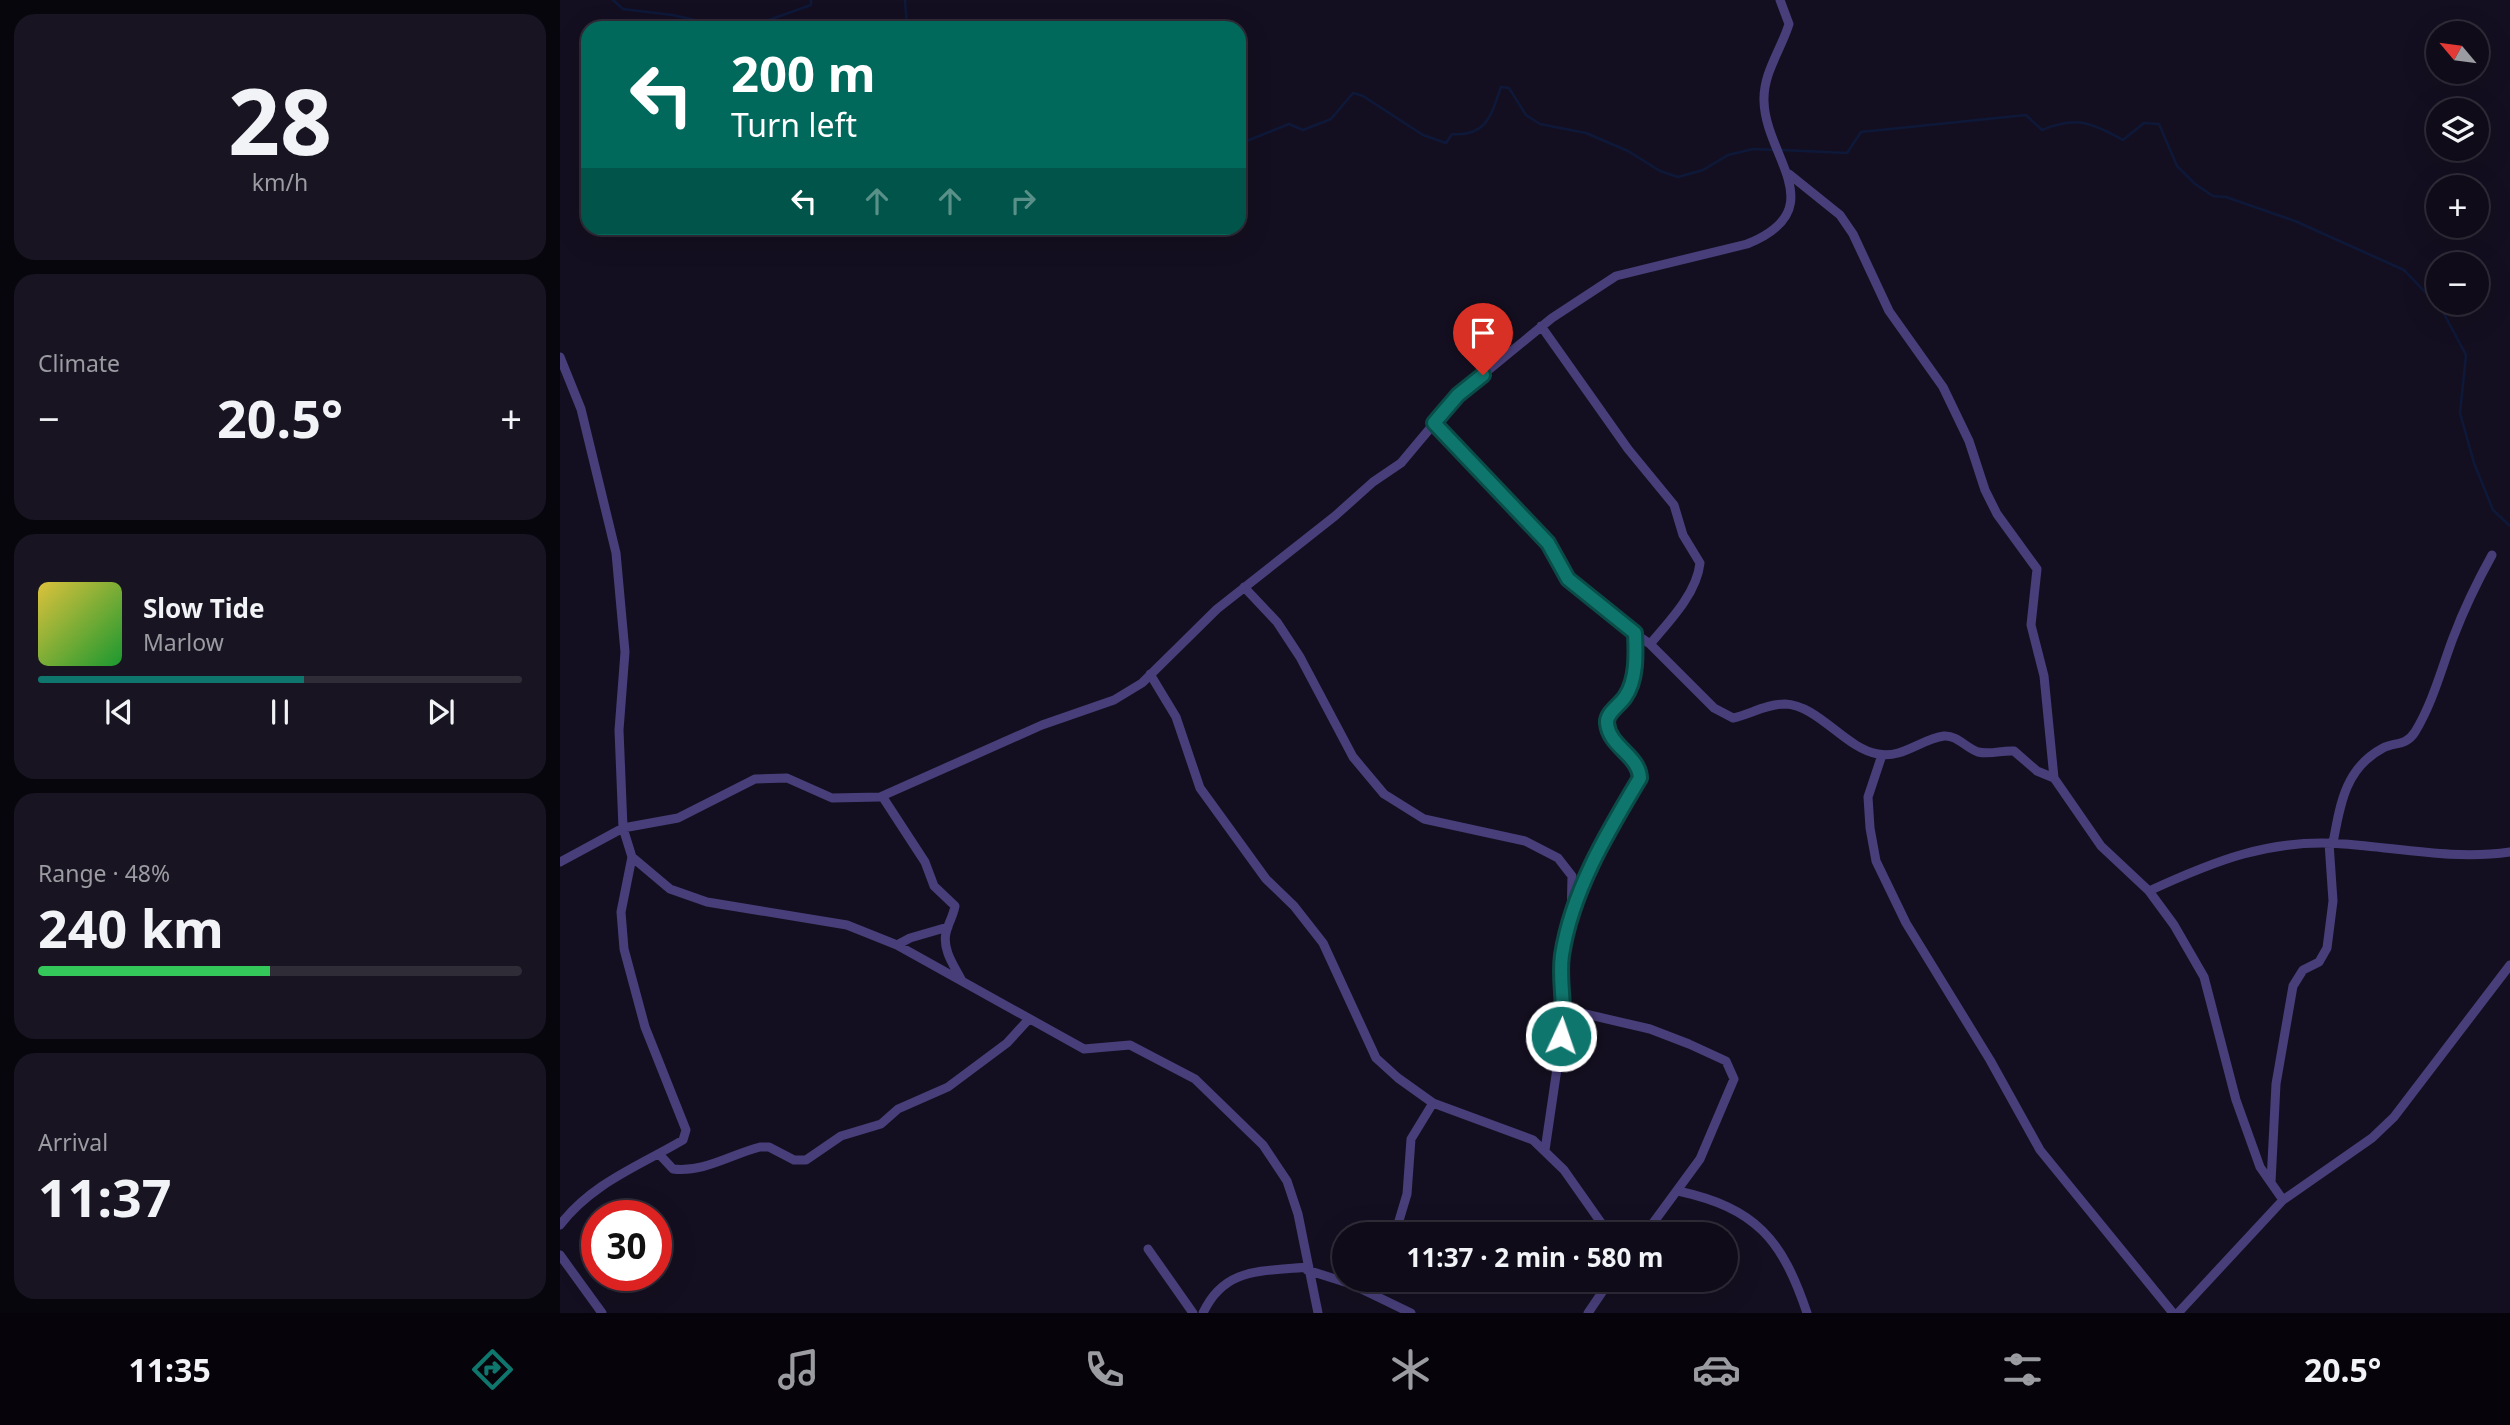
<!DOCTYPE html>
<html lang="en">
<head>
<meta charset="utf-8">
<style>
	:root { --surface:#0f0b18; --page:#181421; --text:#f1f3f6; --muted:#9b9ba2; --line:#2f2b37; --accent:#0f766e }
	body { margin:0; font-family:"Noto Sans",sans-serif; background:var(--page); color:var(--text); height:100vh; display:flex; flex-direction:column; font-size:26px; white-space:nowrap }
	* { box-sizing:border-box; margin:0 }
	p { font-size:23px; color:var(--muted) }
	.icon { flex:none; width:38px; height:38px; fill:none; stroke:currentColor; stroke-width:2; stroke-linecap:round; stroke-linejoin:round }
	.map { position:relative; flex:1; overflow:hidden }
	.details { display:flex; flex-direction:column; gap:14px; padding:14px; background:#08060d; width:560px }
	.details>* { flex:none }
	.guide { position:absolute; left:21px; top:21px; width:665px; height:214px; border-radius:21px; box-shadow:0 7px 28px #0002,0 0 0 2px var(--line); background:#00695c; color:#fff; overflow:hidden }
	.needle { width:46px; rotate:299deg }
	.tools { position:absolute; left:1866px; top:21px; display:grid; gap:14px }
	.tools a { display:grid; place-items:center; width:63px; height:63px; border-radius:50%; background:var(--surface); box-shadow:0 7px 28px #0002,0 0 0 2px var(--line); font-size:35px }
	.speed { position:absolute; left:21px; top:1200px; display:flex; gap:14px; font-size:35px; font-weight:700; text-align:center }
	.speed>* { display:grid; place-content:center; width:91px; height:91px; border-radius:50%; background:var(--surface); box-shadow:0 7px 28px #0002,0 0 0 2px var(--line); line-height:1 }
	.speed .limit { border:10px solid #d22; background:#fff; color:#111 }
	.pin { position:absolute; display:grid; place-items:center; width:60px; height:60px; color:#fff; margin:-72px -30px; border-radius:50% 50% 50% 0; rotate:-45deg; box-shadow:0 0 7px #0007 }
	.pin .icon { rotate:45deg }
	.me { position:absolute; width:77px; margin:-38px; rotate:3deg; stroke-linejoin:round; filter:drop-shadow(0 0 5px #0008) }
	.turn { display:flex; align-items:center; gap:24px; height:147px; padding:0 35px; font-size:32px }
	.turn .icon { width:91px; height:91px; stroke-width:2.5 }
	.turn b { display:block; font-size:49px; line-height:60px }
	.lanes { display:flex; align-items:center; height:66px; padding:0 35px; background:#0003; justify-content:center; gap:35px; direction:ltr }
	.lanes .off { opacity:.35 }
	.big { font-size:52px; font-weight:700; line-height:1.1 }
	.details .widget { flex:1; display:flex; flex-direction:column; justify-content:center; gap:10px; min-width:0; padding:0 24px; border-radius:21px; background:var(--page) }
	.details .dial { align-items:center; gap:0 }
	.dial b { font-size:91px; line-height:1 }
	.song { display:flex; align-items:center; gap:21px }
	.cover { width:84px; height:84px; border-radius:10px; background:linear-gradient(135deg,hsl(50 70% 55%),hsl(130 70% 35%)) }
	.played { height:7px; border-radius:4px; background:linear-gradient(90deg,var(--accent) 55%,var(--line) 55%) }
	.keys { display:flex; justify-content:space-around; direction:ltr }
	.heat { display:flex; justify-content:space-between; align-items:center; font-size:38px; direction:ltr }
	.charge { height:10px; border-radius:5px; background:linear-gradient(90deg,#34c759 48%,var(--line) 0) }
	.trip { position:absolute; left:772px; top:1222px; width:406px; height:70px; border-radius:35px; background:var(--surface); box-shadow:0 7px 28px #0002,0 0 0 2px var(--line); font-weight:700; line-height:70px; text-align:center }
	.menu { display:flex; height:112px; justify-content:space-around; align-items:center; background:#06040a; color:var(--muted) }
	.menu .icon { width:49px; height:49px }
	.menu .current { color:var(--accent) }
	.menu b { font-size:32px; color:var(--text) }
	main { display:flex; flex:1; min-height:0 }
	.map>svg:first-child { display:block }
</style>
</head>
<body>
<main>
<section class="details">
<div class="widget dial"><b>28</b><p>km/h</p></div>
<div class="widget"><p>Climate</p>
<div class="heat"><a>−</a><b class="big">20.5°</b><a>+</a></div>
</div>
<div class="widget">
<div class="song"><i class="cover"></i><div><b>Slow Tide</b><p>Marlow</p></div></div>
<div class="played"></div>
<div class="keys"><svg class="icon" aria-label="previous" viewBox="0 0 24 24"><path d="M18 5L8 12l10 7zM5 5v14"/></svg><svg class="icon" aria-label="pause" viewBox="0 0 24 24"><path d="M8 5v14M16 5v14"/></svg><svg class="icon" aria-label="next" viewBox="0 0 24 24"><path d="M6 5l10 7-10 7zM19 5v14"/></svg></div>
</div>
<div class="widget"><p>Range · 48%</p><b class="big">240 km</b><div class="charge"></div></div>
<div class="widget"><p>Arrival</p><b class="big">11:37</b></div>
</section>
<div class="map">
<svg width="1950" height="1313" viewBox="0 0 1950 1313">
	<rect width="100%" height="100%" fill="#140f20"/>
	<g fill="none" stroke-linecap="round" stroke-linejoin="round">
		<path stroke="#0e193a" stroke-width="2.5" d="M53,0L63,9L112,15L172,28
			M345,0L347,28
			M186,28L251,5V0
			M679,144L729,124L743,130L771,119L793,93L803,96L863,135L886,143L892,134C926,137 931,116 941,87L949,88L966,115L980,124L1026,133L1068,151L1100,171L1118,177L1143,170L1168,155L1193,149L1215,150
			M1222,150L1287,153L1301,132L1466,115L1482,130C1516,116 1531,122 1563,140L1584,123L1599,124L1617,166L1635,184L1653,196L1666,197L1735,221L1844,270L1882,310L1906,355L1900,413L1914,463L1933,510L1950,526"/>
		<path stroke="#483f7a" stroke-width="9" d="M1229,174L1280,215L1293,234L1329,311L1383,387L1409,441L1425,490L1437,514L1477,569L1471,625L1484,676L1494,778L1541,846L1589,891L1614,925L1644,977L1676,1100L1700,1167L1723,1200
			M981,326L1068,449L1114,505L1123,535L1140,563C1137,593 1109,622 1090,644
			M0,357L21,409L56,553L65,652L59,730L63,828L72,857L61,912L64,949L85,1027L126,1130L123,1140C79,1166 32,1183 0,1225
			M874,423L988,543L1008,579L1030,595L1054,619L1090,644L1154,708L1173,718C1191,714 1206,704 1225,704C1258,705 1286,749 1318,754C1342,759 1361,739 1384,736C1397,735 1406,748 1418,752C1431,755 1442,750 1454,751L1477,771L1494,778
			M684,587L717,622L740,657L793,757L824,794L864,819L965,841L998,858L1012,876L1011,922L1000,974L1004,1021L985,1150
			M590,674L616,717L640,788L706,879L734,906L763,943L816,1058L838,1078L873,1103L973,1140L1004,1170L1049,1234
			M1322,755L1308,797L1310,828L1316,861L1346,923L1430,1060L1480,1150L1613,1313
			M322,796L365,862L374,886L395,906C393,917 388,923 386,933C382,950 395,967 402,981
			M1773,843C1780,805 1785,768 1823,748C1835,742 1846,746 1855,732C1873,702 1881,670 1893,638C1904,609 1917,582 1932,555
			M72,857L110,889L147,902L287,925L337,945L524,1049L570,1045L635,1079L703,1145L727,1181L738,1214L758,1313
			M0,862L63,828L118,818L195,779L227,778L272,798L320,797L482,725L554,700L582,683L657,609L775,516L813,482L841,463L898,395L992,318L1056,276L1187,244C1274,209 1205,157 1204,101C1203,73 1221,50 1229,24L1220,0
			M1589,891C1654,861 1711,838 1784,844C1840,848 1894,860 1950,852
			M1015,902L1051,824L1080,778C1079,755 1049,747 1047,723C1046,712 1060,705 1065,697C1077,680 1076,654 1075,633
			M337,945L350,938L388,927
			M1004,1009L1090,1029L1129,1044L1166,1061L1174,1079L1140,1159L1085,1234
			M99,1154L113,1169C143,1173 172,1154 200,1147H209L234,1160H246L281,1136L321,1124L338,1109L388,1087L447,1043L469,1019
			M1711,1182L1716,1084L1733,986L1743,970L1759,962L1767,948L1773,901L1769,843
			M1118,1191C1196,1208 1222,1239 1247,1313
			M835,1234L847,1194L851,1139L873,1103
			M588,1249L633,1313
			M0,1255L42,1313
			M747,1270L791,1284L851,1313
			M643,1313C665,1266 703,1272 747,1267
			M1028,1313L1051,1279
			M1618,1313L1723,1200L1812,1138L1834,1117L1950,965"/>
	</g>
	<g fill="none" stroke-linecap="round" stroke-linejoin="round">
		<defs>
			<path id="route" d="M923,375L898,395L874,423L988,543L1008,579L1075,633C1076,654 1077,680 1065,697C1060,705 1046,713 1047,723C1049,747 1079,755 1080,778C1047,833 1012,891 1002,955C998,983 1007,1008 1001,1036"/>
		</defs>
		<use href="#route" stroke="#0a4d48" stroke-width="18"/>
		<use href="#route" stroke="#0f766e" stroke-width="12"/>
	</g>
</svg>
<div class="tools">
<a><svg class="needle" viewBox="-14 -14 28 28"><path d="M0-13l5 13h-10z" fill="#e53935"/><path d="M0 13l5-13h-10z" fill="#9b9ba2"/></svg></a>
<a><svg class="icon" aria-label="layers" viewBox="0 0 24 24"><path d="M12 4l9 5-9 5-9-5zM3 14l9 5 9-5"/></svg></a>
<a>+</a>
<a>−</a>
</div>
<div class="speed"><div class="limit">30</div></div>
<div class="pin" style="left:923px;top:375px;background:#d93025"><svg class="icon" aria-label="arrive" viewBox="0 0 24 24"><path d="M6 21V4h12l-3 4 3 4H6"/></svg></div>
<svg class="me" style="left:1001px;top:1036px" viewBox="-20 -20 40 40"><circle r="17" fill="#0f766e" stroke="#fff" stroke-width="3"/><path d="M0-11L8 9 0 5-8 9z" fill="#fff"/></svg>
<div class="trip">11:37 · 2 min · 580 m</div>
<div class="guide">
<div class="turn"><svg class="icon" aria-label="left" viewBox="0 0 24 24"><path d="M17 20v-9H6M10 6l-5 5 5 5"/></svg><div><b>200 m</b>Turn left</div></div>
<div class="lanes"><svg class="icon" aria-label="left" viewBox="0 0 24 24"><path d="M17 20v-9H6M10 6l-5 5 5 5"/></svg><svg class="icon off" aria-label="ahead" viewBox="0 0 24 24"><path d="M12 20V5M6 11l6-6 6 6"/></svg><svg class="icon off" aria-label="ahead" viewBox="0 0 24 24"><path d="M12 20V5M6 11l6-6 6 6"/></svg><svg class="icon off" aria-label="right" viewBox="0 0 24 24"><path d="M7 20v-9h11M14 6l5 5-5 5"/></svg></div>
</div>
</div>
</main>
<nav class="menu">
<b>11:35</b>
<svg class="icon current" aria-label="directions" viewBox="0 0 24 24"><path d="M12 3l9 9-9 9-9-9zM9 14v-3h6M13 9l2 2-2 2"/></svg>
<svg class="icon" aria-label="music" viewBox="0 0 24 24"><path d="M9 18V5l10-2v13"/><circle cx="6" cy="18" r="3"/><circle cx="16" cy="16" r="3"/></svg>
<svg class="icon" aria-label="phone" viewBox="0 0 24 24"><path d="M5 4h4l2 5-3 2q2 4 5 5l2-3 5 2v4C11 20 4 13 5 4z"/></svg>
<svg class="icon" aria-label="climate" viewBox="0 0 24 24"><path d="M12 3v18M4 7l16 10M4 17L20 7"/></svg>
<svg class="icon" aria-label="car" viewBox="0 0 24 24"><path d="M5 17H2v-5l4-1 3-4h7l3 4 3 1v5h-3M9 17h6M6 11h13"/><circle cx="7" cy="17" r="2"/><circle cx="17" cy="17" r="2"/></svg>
<svg class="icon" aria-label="filters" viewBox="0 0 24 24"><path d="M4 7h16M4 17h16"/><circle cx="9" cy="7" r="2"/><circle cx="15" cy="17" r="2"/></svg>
<b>20.5°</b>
</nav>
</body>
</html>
